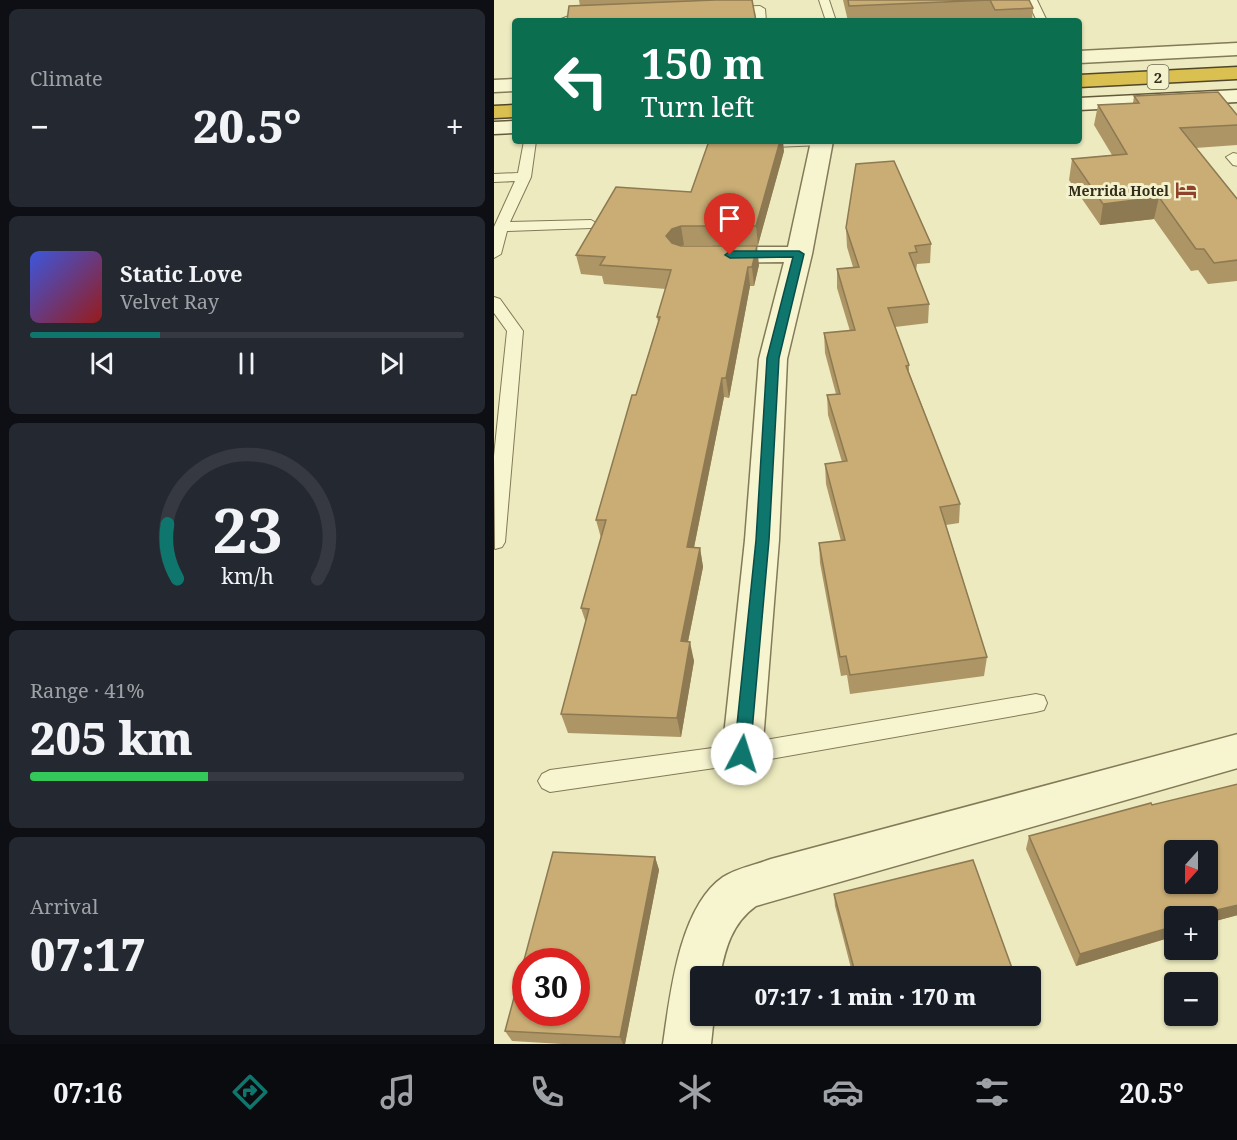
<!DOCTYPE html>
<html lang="en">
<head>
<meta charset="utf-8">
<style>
	:root { --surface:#171b24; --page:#242831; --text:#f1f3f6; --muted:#9ea1a6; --line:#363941; --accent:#0f766e }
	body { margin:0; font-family:"Noto Serif",serif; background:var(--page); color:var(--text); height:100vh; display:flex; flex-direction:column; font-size:22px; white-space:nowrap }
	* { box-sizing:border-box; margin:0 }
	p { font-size:20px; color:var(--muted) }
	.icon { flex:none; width:33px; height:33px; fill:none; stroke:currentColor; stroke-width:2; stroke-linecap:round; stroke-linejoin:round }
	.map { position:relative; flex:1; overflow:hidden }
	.drawer { display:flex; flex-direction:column; gap:9px; padding:9px; background:#0d0f14; width:494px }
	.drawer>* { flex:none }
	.hud { position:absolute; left:18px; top:18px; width:570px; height:126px; border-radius:6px; box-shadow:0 2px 4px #0004; background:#0b6e4f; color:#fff; overflow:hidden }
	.needle { width:39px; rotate:201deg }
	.controls { position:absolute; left:670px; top:840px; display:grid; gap:12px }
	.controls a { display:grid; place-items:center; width:54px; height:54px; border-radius:6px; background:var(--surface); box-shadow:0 2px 4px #0004; font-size:30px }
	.speed { position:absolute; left:18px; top:948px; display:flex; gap:12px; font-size:30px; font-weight:700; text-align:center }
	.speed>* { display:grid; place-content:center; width:78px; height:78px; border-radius:50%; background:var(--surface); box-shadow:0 2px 4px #0004; line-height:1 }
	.speed .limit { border:9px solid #d22; background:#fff; color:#111 }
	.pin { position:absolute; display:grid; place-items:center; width:51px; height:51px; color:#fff; margin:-62px -26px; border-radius:50% 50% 50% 0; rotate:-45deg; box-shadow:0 0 6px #0007 }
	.pin .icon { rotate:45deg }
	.me { position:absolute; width:66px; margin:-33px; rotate:5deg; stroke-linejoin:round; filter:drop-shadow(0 0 4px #0008) }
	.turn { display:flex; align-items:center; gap:21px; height:126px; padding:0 30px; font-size:27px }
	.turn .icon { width:78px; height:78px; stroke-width:2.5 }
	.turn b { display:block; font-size:42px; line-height:51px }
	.big { font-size:45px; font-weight:800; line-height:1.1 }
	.drawer .tile { flex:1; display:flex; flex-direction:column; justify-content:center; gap:9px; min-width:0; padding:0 21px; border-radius:9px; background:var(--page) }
	.drawer .dial { align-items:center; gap:0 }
	.dial svg { height:156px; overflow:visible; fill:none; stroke:var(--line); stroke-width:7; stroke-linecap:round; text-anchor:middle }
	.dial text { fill:var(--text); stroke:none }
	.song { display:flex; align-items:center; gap:18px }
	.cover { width:72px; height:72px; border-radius:9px; background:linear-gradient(135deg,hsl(230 70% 55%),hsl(0 70% 35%)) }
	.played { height:6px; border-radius:3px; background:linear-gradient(90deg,var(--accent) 30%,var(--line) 30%) }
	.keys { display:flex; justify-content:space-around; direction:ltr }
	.heat { display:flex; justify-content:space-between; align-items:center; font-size:33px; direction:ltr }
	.charge { height:9px; border-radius:4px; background:linear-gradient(90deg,#34c759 41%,var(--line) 0) }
	.trip { position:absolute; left:196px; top:966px; width:351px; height:60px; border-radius:6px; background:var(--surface); box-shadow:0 2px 4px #0004; font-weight:800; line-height:60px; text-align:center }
	.tab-bar { display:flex; height:96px; justify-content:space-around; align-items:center; background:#090b0e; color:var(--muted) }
	.tab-bar .icon { width:42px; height:42px }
	.tab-bar .active { color:var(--accent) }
	.tab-bar b { font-size:27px; color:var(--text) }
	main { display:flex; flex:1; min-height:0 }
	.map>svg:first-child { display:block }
</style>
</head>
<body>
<main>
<section class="drawer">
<div class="tile"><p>Climate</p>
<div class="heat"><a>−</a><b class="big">20.5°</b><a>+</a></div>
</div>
<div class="tile">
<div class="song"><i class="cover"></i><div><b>Static Love</b><p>Velvet Ray</p></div></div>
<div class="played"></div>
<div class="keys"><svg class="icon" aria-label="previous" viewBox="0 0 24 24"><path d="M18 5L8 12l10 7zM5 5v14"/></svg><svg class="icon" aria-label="pause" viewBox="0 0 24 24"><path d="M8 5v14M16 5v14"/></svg><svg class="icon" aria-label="next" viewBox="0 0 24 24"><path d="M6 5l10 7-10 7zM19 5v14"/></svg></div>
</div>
<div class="tile dial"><svg viewBox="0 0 100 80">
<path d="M14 69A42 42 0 1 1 86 69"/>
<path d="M14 69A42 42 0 0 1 9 41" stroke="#0f766e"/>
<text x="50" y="56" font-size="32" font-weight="700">23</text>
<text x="50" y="72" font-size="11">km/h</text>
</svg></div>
<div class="tile"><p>Range · 41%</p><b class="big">205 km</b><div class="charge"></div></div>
<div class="tile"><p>Arrival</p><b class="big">07:17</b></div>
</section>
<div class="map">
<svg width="744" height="1044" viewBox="0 0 744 1044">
	<rect width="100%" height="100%" fill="#eceabe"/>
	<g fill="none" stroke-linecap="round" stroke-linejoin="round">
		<defs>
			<path id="lane" d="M325,0H335L342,21H332Z
				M533,0H543L553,21H543Z
				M266,6L271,9L272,21H262L261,12L233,13L228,10L233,7Z
				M99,13L103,14V18L62,21L80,14Z
				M30,141H42L37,177L16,222L97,220L104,224L97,228L13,231L7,254L0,258V227L21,181L0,182V174L24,173Z
				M262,141H334L328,145L257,148L255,145Z
				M739,153L744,154V166L739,165L732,157Z
				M0,297L6,299L29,331L11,542L8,547L1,549L0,456L13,331L0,313Z
				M542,694L550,696L553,703L550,710L542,712L248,764L56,792L48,788L44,781L48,774L56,770L248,744Z"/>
			<path id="street" d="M744,43V55L585,63V51Z
				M21,79V91L0,92V80Z
				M317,141H339L318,254L293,359L285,540L268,754L262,766L248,771L234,766L228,754L251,540L265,359L290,262L220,263L211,260L207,255L211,250L220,247H294Z
				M744,734V768L262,906C238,923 231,949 226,976H207V1016H220L217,1044H169C176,996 185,907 229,877C243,868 261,865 277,859Z"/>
			<path id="secondary" d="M744,90V102L585,110V98Z
				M21,121V133L0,134V122Z"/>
			<path id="highway" d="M744,67V79L585,87V75Z
				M21,105V117L0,118V106Z"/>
		</defs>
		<use href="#lane" stroke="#837a57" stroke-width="2"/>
		<use href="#street" stroke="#837a57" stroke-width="3"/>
		<use href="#secondary" stroke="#645a3b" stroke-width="3"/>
		<use href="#highway" stroke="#50462c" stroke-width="3"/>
		<use href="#lane" fill="#f7f5d0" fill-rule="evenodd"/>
		<use href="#street" fill="#f7f5d0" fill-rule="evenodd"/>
		<use href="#secondary" fill="#f7f5d0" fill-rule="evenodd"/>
		<use href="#highway" fill="#dac050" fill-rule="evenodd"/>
	</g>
	<path fill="#ad9565" d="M85,0H259V4L86,6Z
		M349,0H535L539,8L538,21H495L494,20L467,21H354Z
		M640,96L744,116V145L701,148L744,200V281L714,284L704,270L697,271L660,219L606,225L575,180L578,159L618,155L600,125L604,105L639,103Z
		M290,151L264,245H190L186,246L265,265L260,286H256L235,398L230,397L200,548H206L209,567L194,642L200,661L187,737L74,733L67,714L92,623L87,608L107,538L102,520L142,395L164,322L163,317L172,289L110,284L108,276L87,274L82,255L197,192Z
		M352,228L437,244L436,263L423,264L422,271L435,304L434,323L401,327L415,365V372L466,504L465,523L452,525L493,657L490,676L356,694L353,675L347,676L326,563L325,543L347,541L332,484L331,464L348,462L334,415L333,395L342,394L331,353L330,333L356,331L343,288V269L359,267L353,247Z
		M744,784V915L714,923V916H681V936L582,966L532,849L535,836L658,805Z
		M161,857L165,870L131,1044H68L18,1041L11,1031Z
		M340,894L517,976H359L341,906Z"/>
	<path fill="#8d7952" d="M286,141H289L290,151L264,245L262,226Z
		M665,197L660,219L606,225L609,204Z
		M187,226L190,245L180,248L172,236L178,229Z
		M263,246L265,265L260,286L258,267Z
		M254,267L256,286L235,398L232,378Z
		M228,378L230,397L196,567L193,547Z
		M206,548L209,567L190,661L187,641Z
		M196,642L200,661L187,737L183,718Z
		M161,857L165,870L131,1044H129L126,1037Z
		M744,905V915L714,923V916H712L714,912Z
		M681,926V936L582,966L586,954Z
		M519,971L517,976H496Z
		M370,1016H389L370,1021Z"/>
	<path fill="#c9ad75" stroke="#8d7952" stroke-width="1.5" fill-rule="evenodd" d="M221,0H258L262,21H73L75,6Z
		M354,0H535L539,8L501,10L496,0L355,6Z
		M724,92L744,116V125L686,128L744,200V260L720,263L710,249H702L665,197L609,204L578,159L633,154L604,105L645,103L640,96Z
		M215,141H286L262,226H187L178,229L172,236L178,243L187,246H263L258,267H254L232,378H228L193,547L206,548L187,641L196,642L183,718L67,714L95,609L87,608L112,520H102L138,395H142L166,317H163L177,270L106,265L111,257L82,255L122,187L197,192Z
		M400,161L437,244L421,246L423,252L415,253L435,304L394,308L415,365L412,366L466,504L446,507L493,657L356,675L352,656L346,657L325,543L351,540L331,464L353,461L333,395L346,394L330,333L361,330L343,269L365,267L352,228L362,164Z
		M744,784V905L714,912L716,915L712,916H681V926L586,954L535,836L657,803L658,805ZM681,850H714V884H681Z
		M59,852L161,857L126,1037L11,1031ZM32,962H82V1012H32Z
		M479,860L519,971L496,976H362L340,894Z"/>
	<path fill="#0f766e" stroke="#0a4d48" stroke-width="1.5" d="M305,251L310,254L285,358L275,540L256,754L254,759L248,761L242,759L240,754L262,540L273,358L299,257L236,258L231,255L236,251Z"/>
	<defs>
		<symbol id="hotel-bare" viewBox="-9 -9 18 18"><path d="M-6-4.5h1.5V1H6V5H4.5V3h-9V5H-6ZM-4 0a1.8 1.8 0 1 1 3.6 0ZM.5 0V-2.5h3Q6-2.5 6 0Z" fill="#8f432a" stroke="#f3f2cd" stroke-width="2.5" paint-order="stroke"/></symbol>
	</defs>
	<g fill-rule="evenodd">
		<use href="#hotel-bare" x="677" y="175" width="30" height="30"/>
	</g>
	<g text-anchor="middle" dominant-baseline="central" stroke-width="6" stroke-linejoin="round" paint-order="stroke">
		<g font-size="14" font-weight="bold" fill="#332d1c" stroke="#f3f2cd" text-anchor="end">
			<text x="675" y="190">Merrida Hotel</text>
		</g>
		<rect fill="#f3f2cd" stroke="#6d6851" stroke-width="1.5" x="653.5" y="65" width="21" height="24" rx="4.5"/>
		<g font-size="15" font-weight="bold" fill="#332d1c">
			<text x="664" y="77">2</text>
		</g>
	</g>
</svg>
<div class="controls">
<a><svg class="needle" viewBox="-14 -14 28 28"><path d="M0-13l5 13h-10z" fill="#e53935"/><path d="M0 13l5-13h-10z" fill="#9ea1a6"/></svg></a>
<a>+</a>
<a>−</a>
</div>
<div class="speed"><div class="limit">30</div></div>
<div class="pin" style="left:236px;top:255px;background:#d93025"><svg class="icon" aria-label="arrive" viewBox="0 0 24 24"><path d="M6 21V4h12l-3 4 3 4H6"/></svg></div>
<svg class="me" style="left:248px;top:754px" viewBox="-20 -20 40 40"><circle r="19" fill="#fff"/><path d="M0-13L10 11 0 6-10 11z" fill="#0f766e"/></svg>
<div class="trip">07:17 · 1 min · 170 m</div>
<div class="hud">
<div class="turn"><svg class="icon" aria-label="left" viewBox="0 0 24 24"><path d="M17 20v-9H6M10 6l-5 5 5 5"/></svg><div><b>150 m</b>Turn left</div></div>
</div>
</div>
</main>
<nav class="tab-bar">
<b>07:16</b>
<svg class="icon active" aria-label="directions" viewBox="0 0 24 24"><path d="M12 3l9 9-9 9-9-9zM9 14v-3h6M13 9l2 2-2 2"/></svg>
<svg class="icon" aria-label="music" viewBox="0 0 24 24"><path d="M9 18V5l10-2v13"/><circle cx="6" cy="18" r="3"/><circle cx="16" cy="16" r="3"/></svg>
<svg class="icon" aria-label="phone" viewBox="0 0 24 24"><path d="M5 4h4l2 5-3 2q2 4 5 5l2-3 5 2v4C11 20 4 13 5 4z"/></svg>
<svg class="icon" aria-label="climate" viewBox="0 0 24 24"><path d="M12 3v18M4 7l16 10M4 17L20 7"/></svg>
<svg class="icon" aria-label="car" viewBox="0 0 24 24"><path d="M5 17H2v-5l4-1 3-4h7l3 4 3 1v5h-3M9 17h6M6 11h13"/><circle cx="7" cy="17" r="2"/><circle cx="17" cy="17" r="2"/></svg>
<svg class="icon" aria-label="filters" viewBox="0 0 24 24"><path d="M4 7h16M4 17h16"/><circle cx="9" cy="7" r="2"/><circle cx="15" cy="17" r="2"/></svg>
<b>20.5°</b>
</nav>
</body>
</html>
